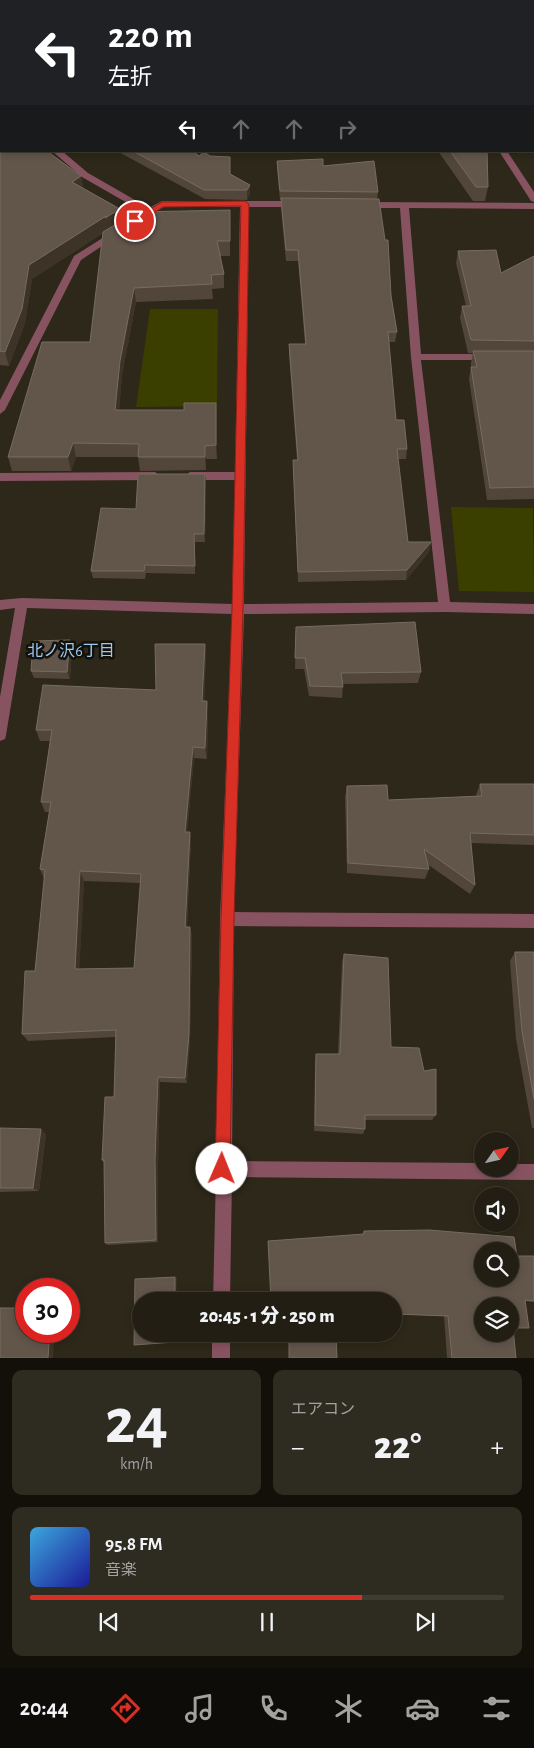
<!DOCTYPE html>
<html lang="ja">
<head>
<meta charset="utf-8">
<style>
	:root { --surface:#221e13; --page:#2e2b21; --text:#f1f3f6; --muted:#a2a2a0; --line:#3f3c33; --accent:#d93025 }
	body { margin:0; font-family:"Alegreya Sans","Noto Sans JP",sans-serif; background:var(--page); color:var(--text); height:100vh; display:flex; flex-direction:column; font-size:19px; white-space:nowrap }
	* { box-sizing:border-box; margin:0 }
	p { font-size:16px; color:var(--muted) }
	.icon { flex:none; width:28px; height:28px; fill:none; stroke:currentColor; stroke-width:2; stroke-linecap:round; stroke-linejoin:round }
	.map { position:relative; height:1358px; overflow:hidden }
	.details { display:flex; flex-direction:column; gap:12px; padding:12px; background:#13100a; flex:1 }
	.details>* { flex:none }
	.top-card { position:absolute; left:0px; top:0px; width:535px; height:152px; box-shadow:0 2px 8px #0003,0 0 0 1px var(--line); background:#202124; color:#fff; overflow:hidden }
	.needle { width:32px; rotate:56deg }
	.tools { position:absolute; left:474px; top:1132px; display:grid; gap:10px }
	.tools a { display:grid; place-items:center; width:45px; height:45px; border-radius:50%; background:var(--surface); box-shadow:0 2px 8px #0003,0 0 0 1px var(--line); font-size:25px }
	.speed { position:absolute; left:15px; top:1278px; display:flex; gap:10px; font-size:25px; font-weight:700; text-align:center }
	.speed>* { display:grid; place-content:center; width:65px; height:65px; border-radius:50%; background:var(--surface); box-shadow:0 2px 8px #0003,0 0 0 1px var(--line); line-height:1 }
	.speed .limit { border:8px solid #d22; background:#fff; color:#111 }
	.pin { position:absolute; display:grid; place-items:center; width:42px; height:42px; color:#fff; margin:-21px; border:2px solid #fff; border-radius:50%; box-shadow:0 1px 5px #0007 }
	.me { position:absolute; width:55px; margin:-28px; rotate:1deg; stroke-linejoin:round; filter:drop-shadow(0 0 4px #0008) }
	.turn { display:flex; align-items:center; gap:18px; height:105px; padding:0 25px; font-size:22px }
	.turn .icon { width:65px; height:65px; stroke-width:2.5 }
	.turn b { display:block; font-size:35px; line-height:42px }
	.lanes { display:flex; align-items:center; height:48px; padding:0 25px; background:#0003; justify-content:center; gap:25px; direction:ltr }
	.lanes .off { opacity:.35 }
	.big { font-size:38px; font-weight:800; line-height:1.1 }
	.details .tile { flex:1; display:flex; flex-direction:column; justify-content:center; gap:8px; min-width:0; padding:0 18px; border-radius:10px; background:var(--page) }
	.details .dial { align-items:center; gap:0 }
	.dial b { font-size:65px; line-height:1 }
	.song { display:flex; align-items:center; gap:15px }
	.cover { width:60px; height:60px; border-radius:8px; background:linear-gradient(135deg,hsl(200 70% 55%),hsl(240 70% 35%)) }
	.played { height:5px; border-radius:2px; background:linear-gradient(90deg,var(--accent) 70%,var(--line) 70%) }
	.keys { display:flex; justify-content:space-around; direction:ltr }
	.heat { display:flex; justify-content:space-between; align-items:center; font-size:28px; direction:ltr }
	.details .tiles { flex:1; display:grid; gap:12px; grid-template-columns:1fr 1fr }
	.tile:last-child { grid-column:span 2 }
	.trip { position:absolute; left:132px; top:1292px; width:270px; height:50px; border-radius:25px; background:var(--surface); box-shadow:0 2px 8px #0003,0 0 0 1px var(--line); font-weight:800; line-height:50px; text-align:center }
	.menu { display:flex; height:80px; justify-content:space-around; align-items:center; background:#0e0c08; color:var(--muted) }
	.menu .icon { width:35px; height:35px }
	.menu .on { color:var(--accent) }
	.menu b { font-size:22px; color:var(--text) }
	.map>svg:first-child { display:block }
</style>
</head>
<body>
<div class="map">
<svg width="534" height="1358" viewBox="0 0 534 1358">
	<rect width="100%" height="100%" fill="#2d2819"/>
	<path fill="#3a3f00" d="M150,309H218L217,406L136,407Z
		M451,507L533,508L534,592L459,591Z"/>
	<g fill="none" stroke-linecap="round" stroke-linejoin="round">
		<path fill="#885361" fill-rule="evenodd" d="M0,103H1V108H0Z
			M52,151H62L88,173L149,208L162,201H296L300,204L296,207H249L244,604L438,602L411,357L400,208H363L359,205L363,202L534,203V209L409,208L421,354H489L494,357L489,360H421L450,602L534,604V614L445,612L244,614L234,912L534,914V928L234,926L232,1161L482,1163V1169H510V1164H534V1180L232,1177L230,1301H213L216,1173L214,1169L216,1165L220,919L232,614L27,608L6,735L5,739L0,741V697L15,608L0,610V600L22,598L232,604L235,480H190L185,476L190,472H235L240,207H164L139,222H133V218L143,212L82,177Z
			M499,151H507L534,192V202L531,201Z
			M117,229L120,230V234L81,260L5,410L0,414V400L74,256Z
			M155,472L160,476L155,480L0,481V473Z
			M212,1334H230V1358H212Z"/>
	</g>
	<path fill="#52463a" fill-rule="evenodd" d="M0,0L1,1V53L0,52Z
		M231,0H534V116V1H233Z
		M0,55H1V88L0,87Z
		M0,117L81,176L83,188L120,209L122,221L230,210V256H220L224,274V288L212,289L213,299L136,302L122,375L119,410H184L216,403L217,459H206V470L140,471L138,457H76L71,471H12L8,457L90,342L103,233L32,279L25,323L9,366L0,365Z
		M117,151H192L250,185V194L247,200L205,199Z
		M438,151H487L488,187L485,201H473Z
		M277,161L323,166L378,192L377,199L397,332L395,342H389L396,420L407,449L406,459H398L408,542H431L429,552L406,580L298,582L293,470V460H297L289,354V344H305L298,261H286L281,209V200H280L277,169Z
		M458,251L501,273L534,256V499L487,500L469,379L471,367V363L473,353H468L460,318L462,306H466L456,263Z
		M205,474L206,482L205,542H195V574L146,573L145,579L93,578L91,571L136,509Z
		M296,627L421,672L418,683L343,684L342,698L309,696L304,669H295Z
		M205,644L206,656L204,701H207L208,712L207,759L194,758L187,832H190L191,842L187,927H190L192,936L190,1041L187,1083L160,1082L158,1164V1242L108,1245L105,1243L104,1163L102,1160L114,1097L116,1037L28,1041L22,1034L35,971L44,879L40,869L49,812H45L41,802L50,741H40L36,730L156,690ZM84,881L141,883L134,968L79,969Z
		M72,647L70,679L34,678L31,671Z
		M480,784H534V845L471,843L475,885L470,894L427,864L429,869L425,879L347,873L345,797L347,786L388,800L476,796V795Z
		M515,952H534V1128H532L516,1039L510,961Z
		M344,954L391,1047L424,1071L436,1115L432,1120H365V1129L363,1134L314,1131L315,1061L316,1054H338L342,962Z
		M0,1128L46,1134L39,1191L0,1192Z
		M364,1231L517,1256H534V1302L525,1301L513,1329L516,1358H447L444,1316L394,1314V1301L362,1235Z"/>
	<path fill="#3d3326" d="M295,0H322V1H291Z
		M81,176L84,191L72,182Z
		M250,185V194L247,200V190Z
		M120,209L122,223L107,230L32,279L25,323L9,366L5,352L29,265L106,216Z
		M134,288L136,302L122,375L118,424L115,410L120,361Z
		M216,403L217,417V459L216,445Z
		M73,443L76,457L71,471L68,457Z
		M205,446L206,459V470L205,457Z
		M205,474L206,482L205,542L204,534Z
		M194,534L195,542V574V566Z
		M431,542L429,552L406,580L407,570Z
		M70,640L72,647L70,679L67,672Z
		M205,644L206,656L204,712L202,701Z
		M207,701L208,712L207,759L205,748Z
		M193,747L194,758L186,842L185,832Z
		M190,832L191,842L186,936L185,927Z
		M80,871L84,881L79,977L75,969Z
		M190,927L192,936L190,1041L187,1083L185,1078Z
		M158,1077L160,1082L158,1164V1242L156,1240L155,1160Z
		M41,1129L46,1134L39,1191L33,1188Z
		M175,1277L177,1278L176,1301H175Z
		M50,1331H55L53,1358H48Z
		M175,1334H176V1342H175Z"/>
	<path fill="#62564b" stroke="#766c60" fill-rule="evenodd" d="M0,0H168L170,1H1V45L0,44Z
		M253,0H295L291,1H255Z
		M327,0H425L419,1H328Z
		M430,0H534V94V1H432Z
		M0,55H1V79H0Z
		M0,117H1V151H47L81,176L72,182L120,209L105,218L106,216L29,265L22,309L5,352L0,351Z
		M133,151H192L199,156L204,152L210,156L230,157V174L250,185L247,190H204Z
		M450,151H487L488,187H476Z
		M323,159V166L374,161L378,192L280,191L277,161Z
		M281,198L379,199L385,240H388L391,296L397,332H388L396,420H404L407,449H397L408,542H431L407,570L298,572L293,460H298L289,344H306L298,250H286Z
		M230,210V241H217L224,274L211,275L212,284L134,288L120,361L115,410H184V403H216V445L205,446V457H138L139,444L73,443L68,457H8L42,342H90L103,232L136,212Z
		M496,250L501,273L534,256V341L471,340L462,306H471L458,251Z
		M473,351H534V487L490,488L471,367H477Z
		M138,474H205L204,534H194L195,566L145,565L144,571H91L101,508L136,509Z
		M415,622L421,672L341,673L343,687L310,686L305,658H295L296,627Z
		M70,640L67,672L31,671L33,641Z
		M155,644H205L202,701H207L205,748L193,747L185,832H190L185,927H190L189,1034L185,1078L158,1077L155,1160L156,1240L105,1243L104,1160H102L105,1097H114L116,1030L22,1034L25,971H35L45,870L40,869L51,802H41L52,730H36L43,685L156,690ZM80,871L141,874L134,968L75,969Z
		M480,784H534V835L470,833L475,885L424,849L429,869L348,863L347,786L387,785L388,800L482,796Z
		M515,952H534V1099L522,1031Z
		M344,954L388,958L391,1047L419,1048L424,1071L436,1069V1115H365V1129L315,1125L316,1054H340Z
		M0,1128L41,1129L33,1188H0Z
		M429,1230L514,1237L517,1256H534V1301L525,1300L529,1328H513L516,1358H452L448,1316L394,1314V1301H271L268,1241L364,1234V1231ZM482,1251H510V1279H482ZM482,1306H510V1334H482Z
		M175,1277V1301H141V1334H175V1342L134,1345L135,1279Z
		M0,1308H26V1331H50L48,1358H0Z
		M289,1334H336L337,1358H289Z"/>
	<path fill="#d93025" stroke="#8d1f18" d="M245,201L249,204L243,608L234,919L230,1169L228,1174L222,1177L217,1174L215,1169L221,919L232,608L241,206L163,207L138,223L130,221L162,202Z"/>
	<g text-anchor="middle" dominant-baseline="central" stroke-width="5" stroke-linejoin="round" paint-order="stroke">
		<g font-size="16" fill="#9bc8f5" stroke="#13110a">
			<text x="71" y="651">北ノ沢6丁目</text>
		</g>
	</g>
</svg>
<div class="tools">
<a><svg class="needle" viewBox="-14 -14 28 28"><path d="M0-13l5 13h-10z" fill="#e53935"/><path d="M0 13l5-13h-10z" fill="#a2a2a0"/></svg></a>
<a><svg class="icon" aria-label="sound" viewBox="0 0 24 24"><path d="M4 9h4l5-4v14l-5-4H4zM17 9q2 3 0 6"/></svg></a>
<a><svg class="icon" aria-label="search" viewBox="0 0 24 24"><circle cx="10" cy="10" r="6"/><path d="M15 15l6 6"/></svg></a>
<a><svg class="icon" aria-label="layers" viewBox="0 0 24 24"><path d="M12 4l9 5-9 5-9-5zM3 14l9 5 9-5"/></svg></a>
</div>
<div class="speed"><div class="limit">30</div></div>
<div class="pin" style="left:135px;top:221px;background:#d93025"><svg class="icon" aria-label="arrive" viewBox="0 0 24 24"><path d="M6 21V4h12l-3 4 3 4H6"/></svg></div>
<svg class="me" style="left:222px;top:1169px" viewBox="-20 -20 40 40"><circle r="19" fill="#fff"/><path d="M0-13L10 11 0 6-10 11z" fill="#d93025"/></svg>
<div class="trip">20:45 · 1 分 · 250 m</div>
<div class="top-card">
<div class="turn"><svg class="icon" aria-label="left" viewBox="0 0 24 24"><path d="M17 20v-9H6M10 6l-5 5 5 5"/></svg><div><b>220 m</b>左折</div></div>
<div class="lanes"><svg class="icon" aria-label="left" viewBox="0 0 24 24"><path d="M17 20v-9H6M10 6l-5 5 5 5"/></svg><svg class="icon off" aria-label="ahead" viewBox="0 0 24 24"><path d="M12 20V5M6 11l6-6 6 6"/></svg><svg class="icon off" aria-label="ahead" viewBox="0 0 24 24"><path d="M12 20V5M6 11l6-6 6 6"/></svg><svg class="icon off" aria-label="right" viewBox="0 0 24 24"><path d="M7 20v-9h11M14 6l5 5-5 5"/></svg></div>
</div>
</div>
<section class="details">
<div class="tiles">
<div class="tile dial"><b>24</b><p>km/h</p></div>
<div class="tile"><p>エアコン</p>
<div class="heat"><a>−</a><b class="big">22°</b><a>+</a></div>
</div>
<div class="tile">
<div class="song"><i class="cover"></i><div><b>95.8 FM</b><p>音楽</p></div></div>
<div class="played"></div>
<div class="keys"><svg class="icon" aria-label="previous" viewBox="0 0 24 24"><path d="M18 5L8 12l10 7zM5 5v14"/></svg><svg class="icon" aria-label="pause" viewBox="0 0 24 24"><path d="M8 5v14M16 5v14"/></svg><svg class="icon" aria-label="next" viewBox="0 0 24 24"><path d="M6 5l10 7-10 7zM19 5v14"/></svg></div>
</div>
</div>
</section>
<nav class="menu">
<b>20:44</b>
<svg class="icon on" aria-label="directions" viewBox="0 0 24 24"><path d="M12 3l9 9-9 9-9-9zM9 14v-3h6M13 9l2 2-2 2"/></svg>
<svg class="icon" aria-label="music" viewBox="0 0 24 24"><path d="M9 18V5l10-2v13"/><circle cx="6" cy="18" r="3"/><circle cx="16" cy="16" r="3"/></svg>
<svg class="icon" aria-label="phone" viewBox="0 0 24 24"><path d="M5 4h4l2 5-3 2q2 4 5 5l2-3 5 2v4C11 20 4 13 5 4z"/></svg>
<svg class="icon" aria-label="climate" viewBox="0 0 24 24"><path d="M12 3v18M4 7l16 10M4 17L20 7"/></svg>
<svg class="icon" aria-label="car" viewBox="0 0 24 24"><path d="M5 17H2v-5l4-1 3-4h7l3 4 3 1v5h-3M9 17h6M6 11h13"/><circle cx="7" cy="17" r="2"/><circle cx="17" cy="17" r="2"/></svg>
<svg class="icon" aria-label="filters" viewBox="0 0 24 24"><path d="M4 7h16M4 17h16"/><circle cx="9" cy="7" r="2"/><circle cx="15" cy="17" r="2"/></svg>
</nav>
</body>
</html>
